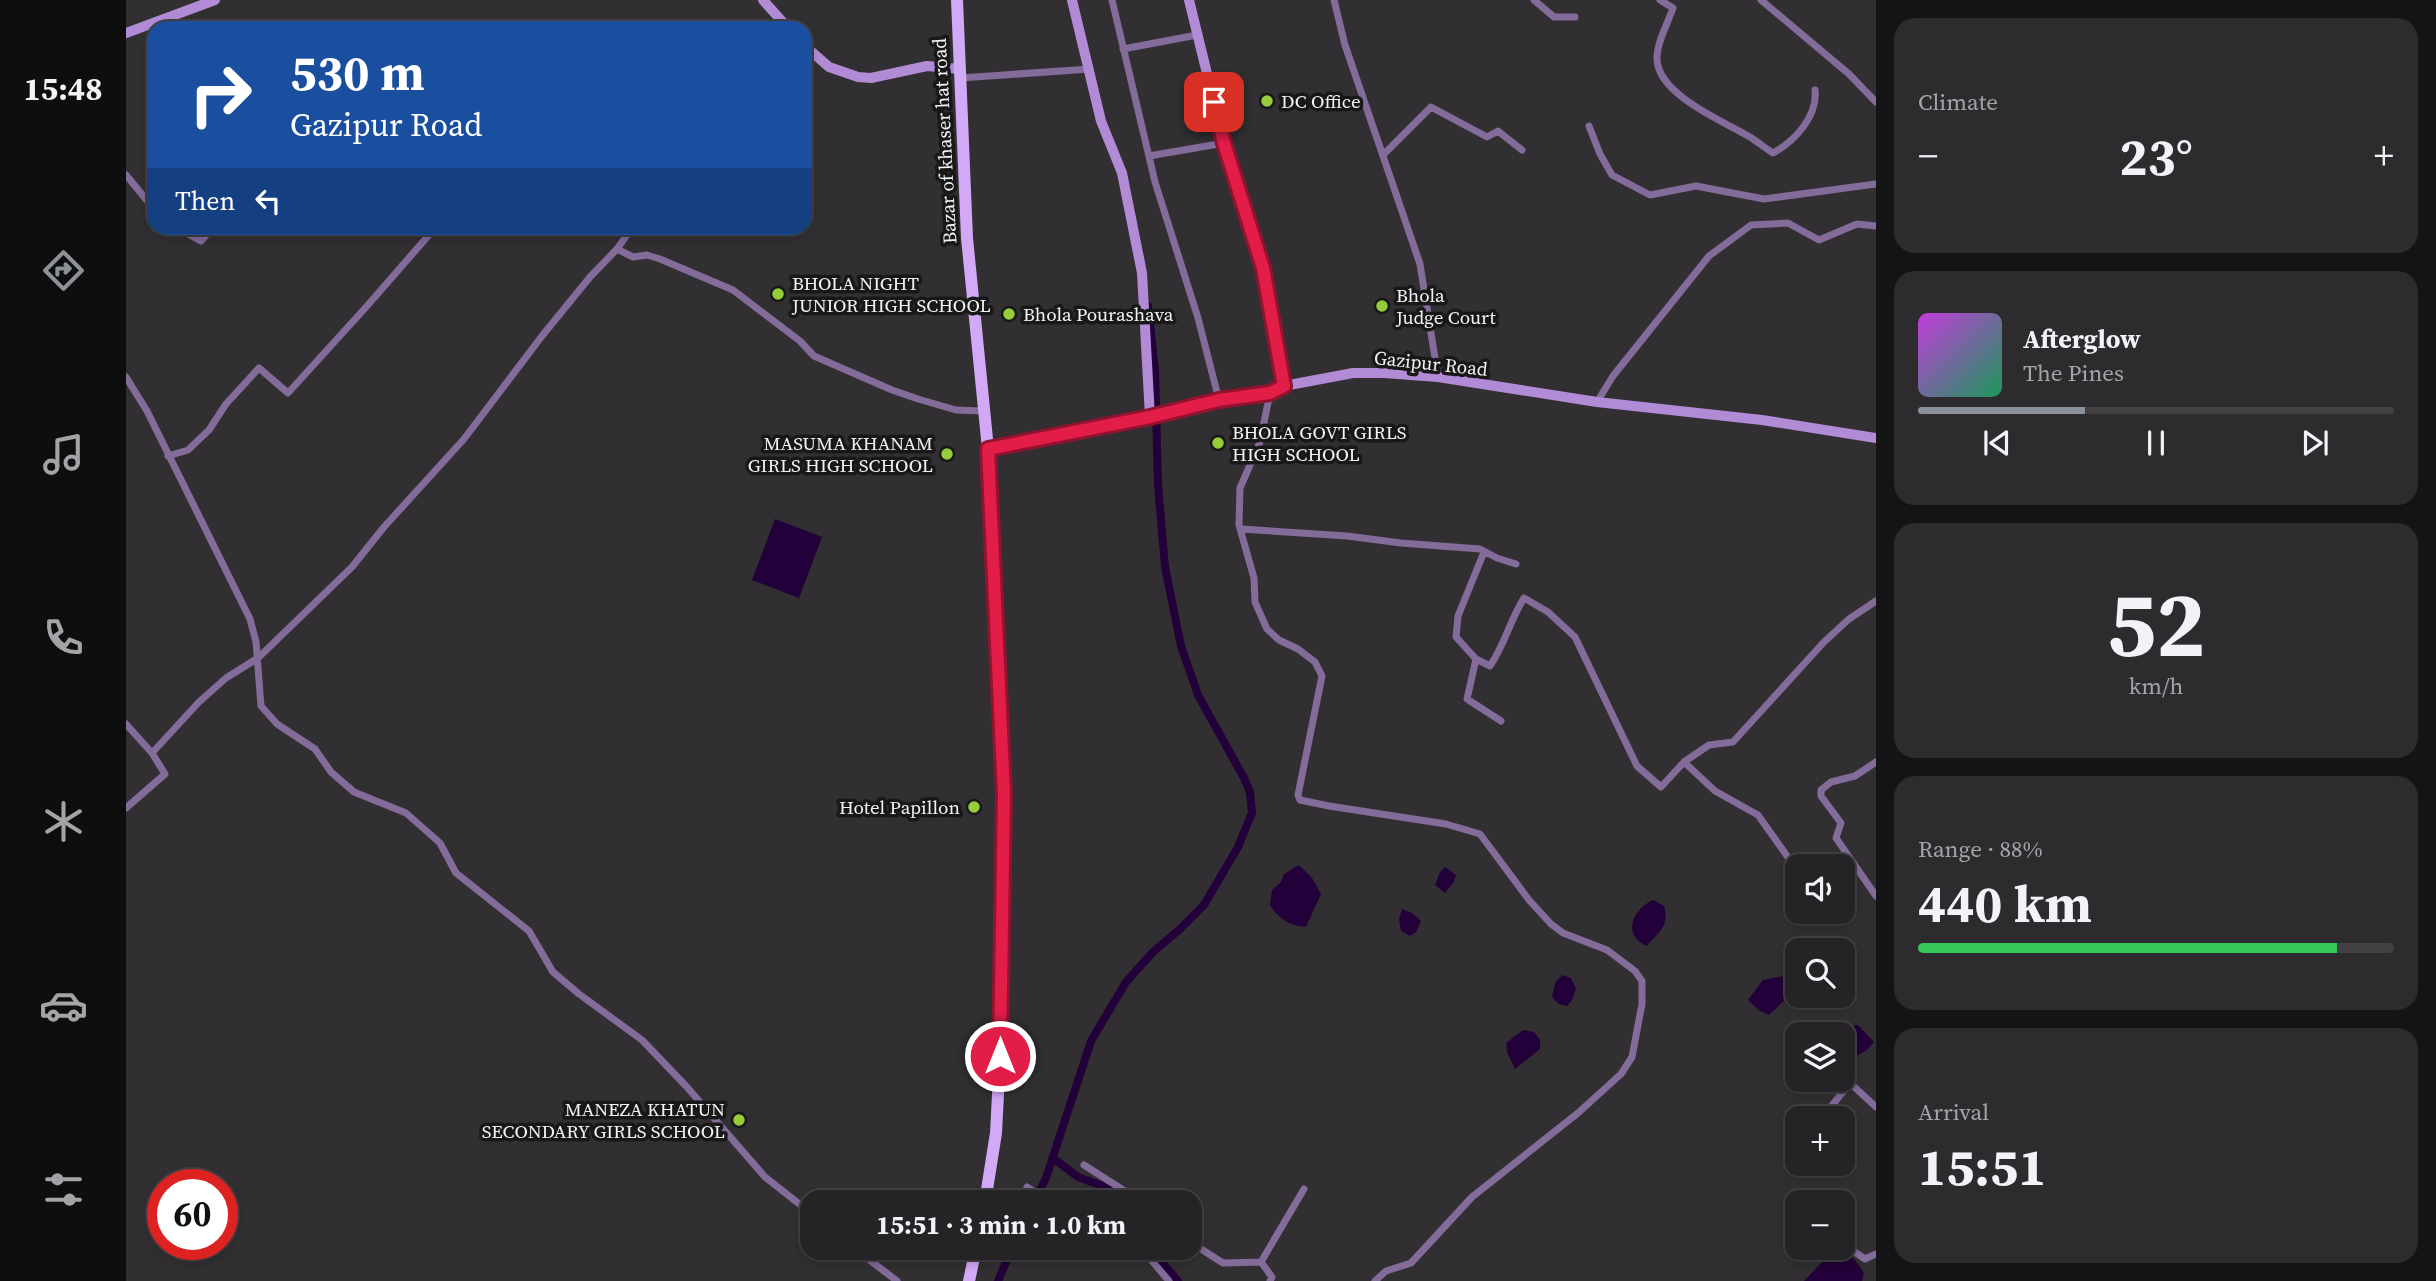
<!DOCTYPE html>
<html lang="en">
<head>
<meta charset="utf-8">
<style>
	:root { --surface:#252326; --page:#2d2b2e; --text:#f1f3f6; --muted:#a3a4a7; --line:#424043; --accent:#8c9099 }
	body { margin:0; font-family:"Source Serif 4",serif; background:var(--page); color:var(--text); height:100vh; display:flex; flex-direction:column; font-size:26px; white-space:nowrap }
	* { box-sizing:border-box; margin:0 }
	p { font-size:23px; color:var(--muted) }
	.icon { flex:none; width:38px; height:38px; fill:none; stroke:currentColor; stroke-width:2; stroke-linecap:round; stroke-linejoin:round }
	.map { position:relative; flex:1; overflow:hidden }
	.panel { display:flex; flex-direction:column; gap:18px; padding:18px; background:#141315; width:560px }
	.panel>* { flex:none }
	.guide { position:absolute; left:21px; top:21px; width:665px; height:214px; border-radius:21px; box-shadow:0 4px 10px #0003,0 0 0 2px var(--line); background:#1a4fa0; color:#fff; overflow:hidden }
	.tools { position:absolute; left:1659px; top:854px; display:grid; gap:14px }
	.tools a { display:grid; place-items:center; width:70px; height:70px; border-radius:14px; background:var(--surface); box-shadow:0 4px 10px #0003,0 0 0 2px var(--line); font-size:35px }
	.speed { position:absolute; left:21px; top:1169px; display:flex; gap:14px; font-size:35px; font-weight:700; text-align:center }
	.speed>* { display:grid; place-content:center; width:91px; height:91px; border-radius:50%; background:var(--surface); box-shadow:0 4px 10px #0003,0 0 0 2px var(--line); line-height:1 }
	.speed .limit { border:10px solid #d22; background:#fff; color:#111 }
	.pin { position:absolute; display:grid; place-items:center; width:60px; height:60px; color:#fff; margin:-30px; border-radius:14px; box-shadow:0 4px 10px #0006 }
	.me { position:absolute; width:77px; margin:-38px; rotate:0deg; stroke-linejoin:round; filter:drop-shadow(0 0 5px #0008) }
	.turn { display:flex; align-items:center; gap:24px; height:147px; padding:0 28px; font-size:32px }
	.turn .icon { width:91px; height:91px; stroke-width:2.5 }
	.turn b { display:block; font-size:49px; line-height:60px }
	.then { display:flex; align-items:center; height:66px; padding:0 28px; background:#0003; gap:14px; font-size:26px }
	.big { font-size:52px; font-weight:700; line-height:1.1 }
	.panel .tile { flex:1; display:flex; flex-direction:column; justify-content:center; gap:10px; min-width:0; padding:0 24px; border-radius:21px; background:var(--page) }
	.panel .dial { align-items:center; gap:0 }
	.dial b { font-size:91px; line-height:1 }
	.song { display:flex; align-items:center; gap:21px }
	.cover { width:84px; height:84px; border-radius:10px; background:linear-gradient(135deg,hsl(290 70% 55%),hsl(150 70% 35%)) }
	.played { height:7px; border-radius:4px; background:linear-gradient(90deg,var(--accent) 35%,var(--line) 35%) }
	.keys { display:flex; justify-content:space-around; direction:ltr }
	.heat { display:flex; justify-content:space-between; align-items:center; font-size:38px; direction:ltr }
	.charge { height:10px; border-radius:5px; background:linear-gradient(90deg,#34c759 88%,var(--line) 0) }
	.trip { position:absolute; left:674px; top:1190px; width:402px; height:70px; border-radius:21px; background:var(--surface); box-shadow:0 4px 10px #0003,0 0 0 2px var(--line); font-weight:700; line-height:70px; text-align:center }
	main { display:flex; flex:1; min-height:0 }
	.tabs { display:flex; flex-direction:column; width:126px; justify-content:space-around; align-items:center; background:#0f0e0f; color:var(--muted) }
	.tabs .icon { width:49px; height:49px }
	.tabs .selected { color:var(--accent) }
	.tabs b { font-size:32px; color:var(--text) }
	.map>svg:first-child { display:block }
</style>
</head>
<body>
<main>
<nav class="tabs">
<b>15:48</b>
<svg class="icon selected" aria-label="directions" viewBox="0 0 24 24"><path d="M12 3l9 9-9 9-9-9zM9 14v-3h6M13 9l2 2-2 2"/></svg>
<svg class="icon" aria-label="music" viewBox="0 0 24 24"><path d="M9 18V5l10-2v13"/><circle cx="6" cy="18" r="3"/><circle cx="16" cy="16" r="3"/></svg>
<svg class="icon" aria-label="phone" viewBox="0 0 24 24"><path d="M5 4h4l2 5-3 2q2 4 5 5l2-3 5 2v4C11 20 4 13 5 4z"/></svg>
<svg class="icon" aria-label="climate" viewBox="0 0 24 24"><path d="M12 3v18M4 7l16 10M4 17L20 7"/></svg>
<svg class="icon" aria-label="car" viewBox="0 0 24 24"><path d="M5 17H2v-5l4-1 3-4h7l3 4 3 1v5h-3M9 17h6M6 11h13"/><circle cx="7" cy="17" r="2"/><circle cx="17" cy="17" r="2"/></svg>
<svg class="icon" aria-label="filters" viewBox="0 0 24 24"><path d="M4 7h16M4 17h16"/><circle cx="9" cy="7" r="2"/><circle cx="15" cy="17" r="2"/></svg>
</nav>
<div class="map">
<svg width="1750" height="1281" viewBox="0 0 1750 1281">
	<rect width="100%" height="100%" fill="#312f32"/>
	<path fill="#220039" d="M649,519L696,537L673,598L626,580Z
		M1173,865L1186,878L1195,894L1180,927C1163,926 1153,919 1144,905L1146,890L1155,882L1158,874Z
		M1319,867L1330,875L1328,882L1319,893L1309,885L1314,872Z
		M1527,900L1538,906C1544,926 1533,931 1521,946C1495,935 1507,909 1527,900Z
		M1276,909L1286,913L1295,921L1290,932L1284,936L1275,931L1273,919Z
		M1436,975L1445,978L1450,989L1446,1000L1441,1006L1433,1004L1426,997L1429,983Z
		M1658,976L1666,993L1643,1015L1634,1011L1622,1000L1637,980Z
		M1732,1025L1748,1042L1741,1050L1717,1064V1034H1705L1717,1027Z
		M1397,1030L1408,1032L1414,1040V1049L1389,1069L1381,1052L1380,1043Z
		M1713,1248L1729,1260L1738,1273L1736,1281H1678L1705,1253Z"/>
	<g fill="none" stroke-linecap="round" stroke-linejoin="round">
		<path stroke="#220039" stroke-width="8" d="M927,1158L952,1177L982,1188L1003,1202
			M908,1202L920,1178L965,1041L1000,982L1027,952L1054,929L1078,905L1112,847L1126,813L1124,792L1118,778L1072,695L1055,646L1039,567L1032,485L1029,370L1022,306
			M1032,1248L1035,1261L1052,1281
			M872,1281L886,1248"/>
		<path stroke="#836b9a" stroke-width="7" d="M986,0L1029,182L1072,318L1093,400
			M1208,0L1219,45L1294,264L1312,377
			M1408,0L1428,17H1449
			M1534,0L1547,8C1542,23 1530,44 1531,60C1533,95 1597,121 1624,137C1632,142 1639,148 1647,153C1669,141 1692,116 1689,90
			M1635,0L1723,74L1750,102
			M997,49L1071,35
			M834,78L964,69
			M1463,126L1474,154L1486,175L1524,195L1570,186L1638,199L1750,184
			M1257,155L1305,107L1361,137L1372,131L1396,150
			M1023,156L1098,143
			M0,175L28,209
			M51,228L75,241L87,228
			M491,249L507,257L521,255L534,259L607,290L674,341L688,356L766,390L792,399L830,410L857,411
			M0,377L21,411L124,619L130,642L135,706L151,724L189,749L205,772L228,792L280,813L314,843L330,873L403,931L427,972L453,994L516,1040L560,1086L639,1177L686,1214
			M1144,393L1134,442L1114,488L1113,525L1128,578L1129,602L1141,629L1153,640L1172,649L1189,662L1196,676L1172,795L1174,800L1203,806L1320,824L1354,834L1403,900L1425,924L1437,933L1481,950L1509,971L1516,981V1004L1506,1057L1495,1074L1452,1113L1346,1197L1285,1263L1260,1271L1249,1281
			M1471,402L1487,376L1583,256L1625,225L1662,223L1693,240L1731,224L1750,226
			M42,456L62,450L83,430L100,404L133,368L162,393L241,306L309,228
			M1115,529L1221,536L1275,543L1354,549L1371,558L1390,564
			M1358,552L1332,616L1330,637L1350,659L1341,699L1375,721
			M1350,659L1364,666C1379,644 1384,620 1398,598L1422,612L1449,637L1511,766L1535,787L1558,762L1583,745L1607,742L1698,642L1723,619L1750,601
			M0,724L26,753
			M1558,762L1589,791L1632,815L1671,870
			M1750,762L1729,776L1705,782L1695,790V796L1715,823L1710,838L1750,896
			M0,808L39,774L26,753L73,702L100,678L132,658L226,567L258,527L338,439L416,336L464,277L491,249L506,228
			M1696,1118L1724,1083L1750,1107
			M958,1165L1016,1202
			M901,1187L920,1200
			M1064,1242L1097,1263L1135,1262L1178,1189
			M1717,1244L1739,1259L1750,1254
			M728,1248L771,1281
			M1025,1248L1026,1261L1043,1281
			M1135,1262L1146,1277L1144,1281"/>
		<path stroke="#b28bd6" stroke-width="10" d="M637,0L662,28
			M946,0L975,121L996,173L1016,273L1024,417
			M1063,0L1098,143L1137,268L1158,386
			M0,33L89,0
			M679,46L703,67L732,77L745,78L801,66L834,69
			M862,449L1024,417L1093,400L1144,393L1158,386L1227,373H1258L1312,377L1471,402L1636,420L1750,438"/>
		<path stroke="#d2a9f7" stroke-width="12" d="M831,0L841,238L862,449L878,794L874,1056L870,1133L859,1202
			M843,1281L850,1248"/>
	</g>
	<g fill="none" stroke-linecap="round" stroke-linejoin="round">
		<defs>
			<path id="route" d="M874,1056L878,794L862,449L1024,417L1093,400L1144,393L1158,386L1137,268L1098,143L1088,102"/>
		</defs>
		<use href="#route" stroke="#92132f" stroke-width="18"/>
		<use href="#route" stroke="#e11d48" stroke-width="12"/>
	</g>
	<g fill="#96cc39" stroke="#181819" stroke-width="2.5">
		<circle cx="1141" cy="101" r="7"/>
		<circle cx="652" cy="294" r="7"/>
		<circle cx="1256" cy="306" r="7"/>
		<circle cx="883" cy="314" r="7"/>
		<circle cx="1092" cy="443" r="7"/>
		<circle cx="821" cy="454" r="7"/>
		<circle cx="848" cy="807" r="7"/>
		<circle cx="613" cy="1120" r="7"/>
	</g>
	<g text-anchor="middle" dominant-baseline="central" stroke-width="7" stroke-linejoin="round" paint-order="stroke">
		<g font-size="19" fill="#f2f1f3" stroke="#181819" text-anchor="start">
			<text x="1155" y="101">DC Office</text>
			<text x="666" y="283">BHOLA NIGHT<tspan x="666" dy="22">JUNIOR HIGH SCHOOL</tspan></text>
			<text x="1270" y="295">Bhola<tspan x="1270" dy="22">Judge Court</tspan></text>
			<text x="897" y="314">Bhola Pourashava</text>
			<text x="1106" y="432">BHOLA GOVT GIRLS<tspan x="1106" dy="22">HIGH SCHOOL</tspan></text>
			<text x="807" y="443" text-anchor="end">MASUMA KHANAM<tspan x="807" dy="22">GIRLS HIGH SCHOOL</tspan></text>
			<text x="834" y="807" text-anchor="end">Hotel Papillon</text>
			<text x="599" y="1109" text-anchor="end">MANEZA KHATUN<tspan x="599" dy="22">SECONDARY GIRLS SCHOOL</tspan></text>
		</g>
		<g font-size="19" fill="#f2f1f3" stroke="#181819">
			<text transform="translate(818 141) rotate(-93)">Bazar of khaser hat road</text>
			<text transform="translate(1305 363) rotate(6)">Gazipur Road</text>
		</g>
	</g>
</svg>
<div class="tools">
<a><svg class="icon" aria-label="sound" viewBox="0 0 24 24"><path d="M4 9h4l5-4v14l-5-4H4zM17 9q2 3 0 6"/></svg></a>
<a><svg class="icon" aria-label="search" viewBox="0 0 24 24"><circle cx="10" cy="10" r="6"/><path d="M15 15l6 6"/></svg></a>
<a><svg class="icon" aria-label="layers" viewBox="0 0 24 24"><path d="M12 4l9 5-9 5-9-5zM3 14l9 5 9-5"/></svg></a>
<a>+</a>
<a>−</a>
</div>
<div class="speed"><div class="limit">60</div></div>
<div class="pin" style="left:1088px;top:102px;background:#d93025"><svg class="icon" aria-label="arrive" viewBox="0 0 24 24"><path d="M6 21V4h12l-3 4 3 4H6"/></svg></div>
<svg class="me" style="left:874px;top:1056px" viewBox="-20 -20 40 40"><circle r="17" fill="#e11d48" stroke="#fff" stroke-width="3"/><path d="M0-11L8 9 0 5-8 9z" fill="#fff"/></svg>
<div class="trip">15:51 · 3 min · 1.0 km</div>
<div class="guide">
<div class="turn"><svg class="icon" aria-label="right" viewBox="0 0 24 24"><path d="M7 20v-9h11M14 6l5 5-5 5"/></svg><div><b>530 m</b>Gazipur Road</div></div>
<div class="then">Then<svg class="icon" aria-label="left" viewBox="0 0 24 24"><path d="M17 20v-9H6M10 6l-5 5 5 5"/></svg></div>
</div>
</div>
<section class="panel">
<div class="tile"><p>Climate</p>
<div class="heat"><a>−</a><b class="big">23°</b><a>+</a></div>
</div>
<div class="tile">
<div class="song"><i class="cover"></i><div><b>Afterglow</b><p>The Pines</p></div></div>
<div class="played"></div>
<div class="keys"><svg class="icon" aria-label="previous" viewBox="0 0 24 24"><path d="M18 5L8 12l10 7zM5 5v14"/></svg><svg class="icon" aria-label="pause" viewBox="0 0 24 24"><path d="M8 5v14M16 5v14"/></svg><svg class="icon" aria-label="next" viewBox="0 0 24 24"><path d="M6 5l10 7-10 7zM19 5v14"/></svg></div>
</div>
<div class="tile dial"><b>52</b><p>km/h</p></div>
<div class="tile"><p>Range · 88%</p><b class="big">440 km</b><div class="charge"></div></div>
<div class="tile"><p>Arrival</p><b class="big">15:51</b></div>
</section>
</main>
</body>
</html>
